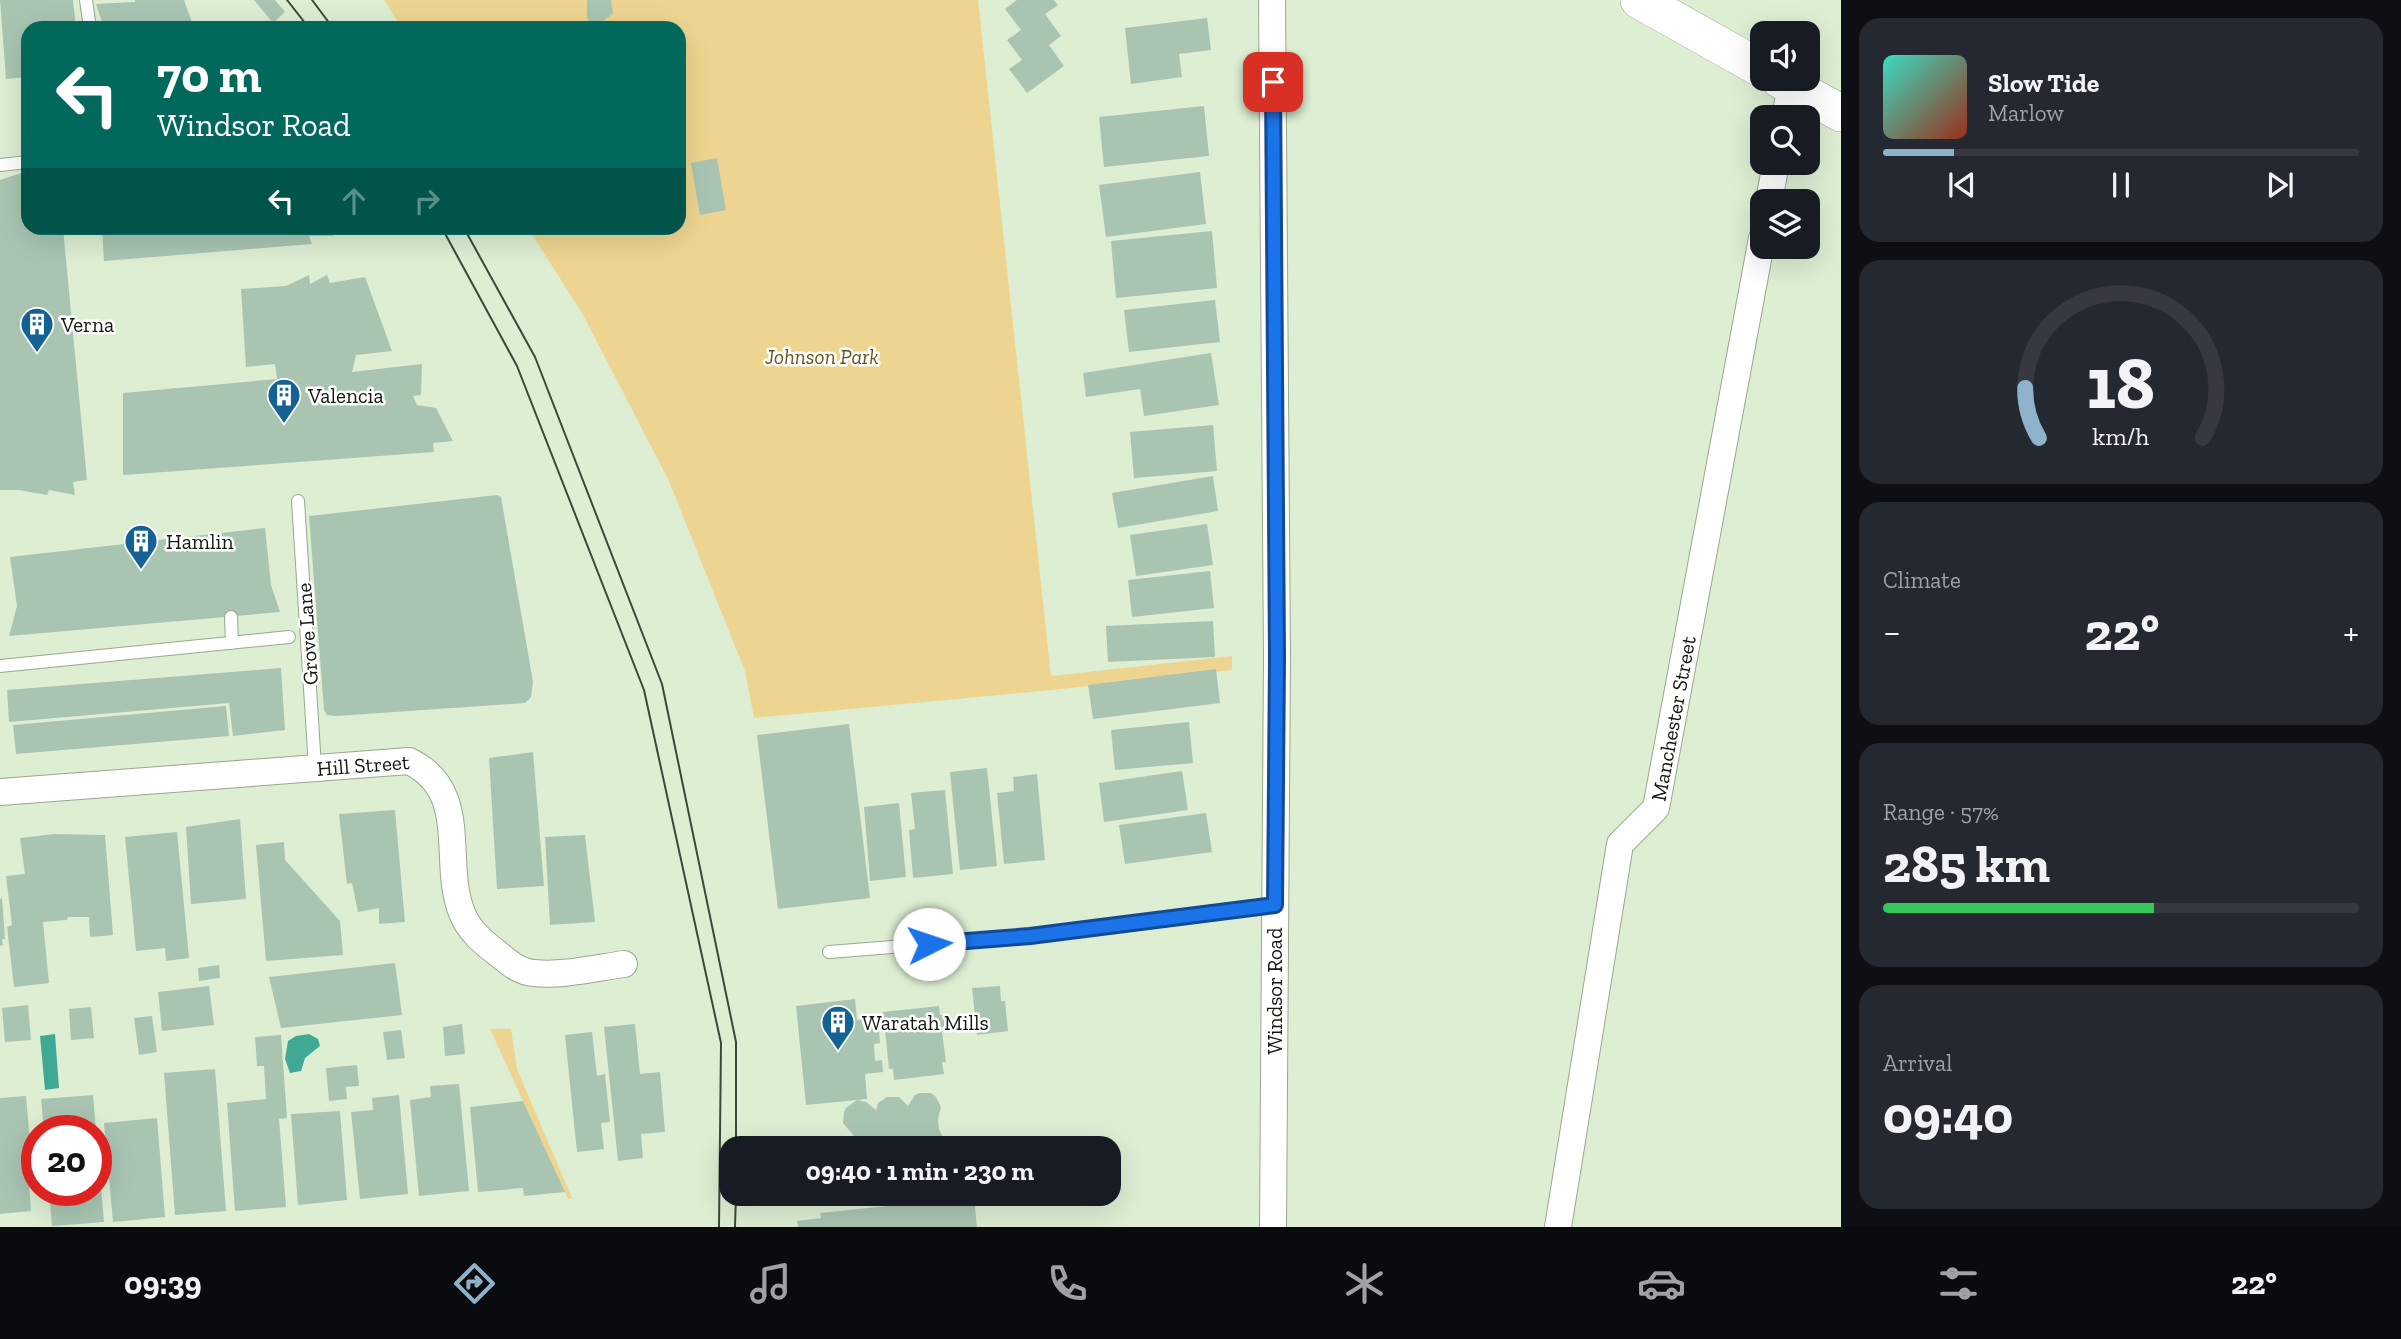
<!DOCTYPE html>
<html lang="en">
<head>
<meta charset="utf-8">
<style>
	:root { --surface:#171b24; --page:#242831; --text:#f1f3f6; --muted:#9ea1a6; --line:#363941; --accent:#8eb2ca }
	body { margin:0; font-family:"Zilla Slab",serif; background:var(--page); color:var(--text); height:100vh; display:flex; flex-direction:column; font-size:26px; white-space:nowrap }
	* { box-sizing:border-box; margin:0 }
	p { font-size:23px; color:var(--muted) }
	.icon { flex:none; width:38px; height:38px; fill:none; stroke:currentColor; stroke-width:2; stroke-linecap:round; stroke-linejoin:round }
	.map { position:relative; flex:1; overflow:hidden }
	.side { display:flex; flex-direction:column; gap:18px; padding:18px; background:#0d0f14; width:560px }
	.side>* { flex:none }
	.banner { position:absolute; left:21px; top:21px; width:665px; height:214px; border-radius:21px; box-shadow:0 7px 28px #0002; background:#00695c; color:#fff; overflow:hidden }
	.buttons { position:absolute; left:1750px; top:21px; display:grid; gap:14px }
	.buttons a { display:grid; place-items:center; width:70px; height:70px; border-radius:14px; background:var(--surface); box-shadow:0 7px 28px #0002; font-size:35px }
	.speed { position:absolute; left:21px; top:1115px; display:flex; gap:14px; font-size:35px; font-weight:700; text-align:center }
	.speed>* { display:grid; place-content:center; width:91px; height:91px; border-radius:50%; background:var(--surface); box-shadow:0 7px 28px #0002; line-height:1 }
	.speed .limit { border:10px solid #d22; background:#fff; color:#111 }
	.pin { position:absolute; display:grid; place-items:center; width:60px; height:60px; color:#fff; margin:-30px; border-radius:14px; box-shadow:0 4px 10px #0006 }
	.me { position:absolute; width:77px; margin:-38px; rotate:86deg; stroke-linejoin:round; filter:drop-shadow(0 0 5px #0008) }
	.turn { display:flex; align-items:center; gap:24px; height:147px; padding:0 21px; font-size:32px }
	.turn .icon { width:91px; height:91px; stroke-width:2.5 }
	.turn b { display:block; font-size:49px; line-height:60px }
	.lanes { display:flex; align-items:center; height:66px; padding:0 21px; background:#0003; justify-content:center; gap:35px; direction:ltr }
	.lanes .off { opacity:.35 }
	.big { font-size:52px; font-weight:800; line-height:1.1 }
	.side .widget { flex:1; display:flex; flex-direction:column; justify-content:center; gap:10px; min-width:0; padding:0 24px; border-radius:21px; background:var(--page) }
	.side .dial { align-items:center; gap:0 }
	.dial svg { height:182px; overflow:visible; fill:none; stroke:var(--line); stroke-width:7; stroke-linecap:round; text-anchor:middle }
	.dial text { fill:var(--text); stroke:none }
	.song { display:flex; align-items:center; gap:21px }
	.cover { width:84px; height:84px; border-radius:10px; background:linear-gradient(135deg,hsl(170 70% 55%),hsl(10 70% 35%)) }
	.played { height:7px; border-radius:4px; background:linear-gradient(90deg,var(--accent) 15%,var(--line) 15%) }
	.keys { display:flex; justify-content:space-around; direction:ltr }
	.heat { display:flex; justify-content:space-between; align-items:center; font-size:38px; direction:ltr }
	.charge { height:10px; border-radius:5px; background:linear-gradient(90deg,#34c759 57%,var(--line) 0) }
	.trip { position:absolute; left:719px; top:1136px; width:402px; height:70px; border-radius:21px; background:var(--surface); box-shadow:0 7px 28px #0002; font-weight:800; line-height:70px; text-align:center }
	.dock { display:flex; height:112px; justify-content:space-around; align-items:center; background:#090b0e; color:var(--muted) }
	.dock .icon { width:49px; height:49px }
	.dock .current { color:var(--accent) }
	.dock b { font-size:32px; color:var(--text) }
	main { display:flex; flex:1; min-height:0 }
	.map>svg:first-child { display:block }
</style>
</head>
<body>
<main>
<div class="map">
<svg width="1841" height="1227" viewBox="0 0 1841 1227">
	<rect width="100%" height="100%" fill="#ddeed3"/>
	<path fill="#edd591" d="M384,0H978L1051,676L1232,656V670L1052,690L754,718L745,671L669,481L582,313L528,228H679V28H402Z
		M490,1029H511L517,1069L572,1198L568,1199Z"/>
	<path fill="#40a995" d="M55,1034L59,1088L45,1090L40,1036Z
		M309,1034L318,1039L320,1046L305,1058L301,1071L290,1073L285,1059L288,1041L296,1036Z"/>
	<path fill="#a9c5b2" d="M0,0H73L76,28H28V77L6,79Z
		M135,0H184L194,28H104L96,4L135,2Z
		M254,0H275L285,12L273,23Z
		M587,0H611L613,13L605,20L590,25L587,17Z
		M1017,0H1054L1058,5L1045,14L1061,36L1049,45L1064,66L1027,93L1009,69L1022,60L1007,40L1021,30L1005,9Z
		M1207,18L1211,50L1179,54L1182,77L1131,84L1125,28Z
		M1204,106L1209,156L1104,167L1099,117Z
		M717,158L726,210L700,215L691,163Z
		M1200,172L1206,224L1106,237L1099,185Z
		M21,173L23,181L28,179V228H63L87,480L73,482L75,495L49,490L47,495L19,490H0V180Z
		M102,228H329L333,236H309L312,244L104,261Z
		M1212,231L1217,288L1116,298L1111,241Z
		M309,275L310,284L327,275L330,283L365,277L392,351L356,355L352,372L422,364L421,395L413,396L417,405L436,408L453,441L433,443L434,452L123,475V393L277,379L275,364L246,367L241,289L286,286Z
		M1215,300L1220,342L1129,352L1124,310Z
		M1211,353L1219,405L1144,416L1140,389L1086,397L1083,373Z
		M1213,425L1217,471L1134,478L1130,432Z
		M1213,476L1218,511L1118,528L1112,493Z
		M497,495L501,497L533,682L531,697L525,703L337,716L327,715L324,710L309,516Z
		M1207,524L1213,565L1136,576L1130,535Z
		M265,528L271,585L280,612L9,636L17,606L10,557Z
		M1210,571L1214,608L1132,617L1128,580Z
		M1213,621L1215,657L1108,662L1106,626Z
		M281,668L285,730L233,736L229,703L9,722L7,690Z
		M1216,669L1220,703L1093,719L1088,685Z
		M226,706L229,736L16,754L13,725Z
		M1189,722L1193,763L1115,770L1111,730Z
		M849,724L870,898L778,909L757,735Z
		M533,752L544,886L497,889L489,758Z
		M987,768L997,866L960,870L950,772Z
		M1182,771L1188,810L1104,822L1099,783Z
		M1037,774L1045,860L1004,864L997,793L1014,791L1013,777Z
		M945,790L953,874L913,878L909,830L915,829L911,793Z
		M899,803L906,877L870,881L864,807Z
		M395,810L405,922L379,924V908L358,912L352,883L347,884L339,814Z
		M1206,813L1212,852L1125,864L1119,825Z
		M240,819L246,899L191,904L186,827Z
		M177,832L189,958L166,961L165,948L136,951L125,837Z
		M54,834L105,835L113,935L90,937L89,917H68L67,920L43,922L49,983L14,987L7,927L12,925L6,876L25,874L20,838Z
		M585,835L595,922L550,925L545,837Z
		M284,842L285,860L340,921L343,955L266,961L256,845Z
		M2,898L5,939H2L3,945L0,946V899Z
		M395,963L402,1015L281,1028L269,977Z
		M219,965L220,978L199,981L198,968Z
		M209,986L214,1025L162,1031L158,992Z
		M1000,986L1001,1001H1005L1008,1031L977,1035L972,988Z
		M855,999L857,1020L878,1018L880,1043L874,1044L875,1061L882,1060L883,1072L865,1074L867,1099L858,1100L866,1102L876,1110L878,1103L887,1097H899L908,1106L915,1095L920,1093H931L936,1097L941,1107L938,1119L939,1129L944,1140L942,1148H846L849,1140L854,1136L843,1123L844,1112L846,1108L857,1100L806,1105L796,1006Z
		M28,1005L31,1040L5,1042L2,1008Z
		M939,1006L940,1015H945L947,1031L942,1032L946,1062H942L944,1074L894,1080L893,1069H889L883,1012Z
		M91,1007L94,1038L71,1040L69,1009Z
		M152,1016L157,1052L139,1055L134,1018Z
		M462,1024L465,1054L445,1056L443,1027Z
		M635,1024L640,1074L660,1072L665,1132L641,1134L643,1158L618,1161L604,1027Z
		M401,1030L405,1058L387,1060L383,1032Z
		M592,1032L597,1076L605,1074L610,1122L601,1123L604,1149L577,1152L565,1035Z
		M281,1035L287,1118L279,1119L286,1207L235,1211L227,1103L266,1099L264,1066H257L255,1037Z
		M357,1065L359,1086L346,1087L347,1099L329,1101L326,1068Z
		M215,1069L226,1211L175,1215L164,1073Z
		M459,1084L469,1191L419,1196L410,1100L431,1097L430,1086Z
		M93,1095L96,1130H44L41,1099Z
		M399,1095L408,1194L360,1199L351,1112L373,1110L372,1098Z
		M26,1096L31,1153L27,1154L31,1211L0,1214V1098Z
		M523,1101L565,1192L524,1196L523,1188L478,1192L470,1107Z
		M340,1111L347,1200L298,1205L291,1114Z
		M157,1118L165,1217L113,1222L104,1123Z
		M96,1153H98L104,1222L52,1226L49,1190H96Z
		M974,1197L977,1227H798L797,1221L821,1218L820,1213Z"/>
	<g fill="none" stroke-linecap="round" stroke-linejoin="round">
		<defs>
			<path id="lane" d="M86,0L90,28
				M0,165L28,162
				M298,501L315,767
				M231,617L232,643
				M0,666L289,637
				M829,952L1030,936L1275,905"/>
			<g id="street">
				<path d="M1272,0L1277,657L1273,1227"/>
				<path d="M1785,117L1791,86"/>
				<path d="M1769,201L1776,163"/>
				<path id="s1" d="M0,792L409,761C472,791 441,861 462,913C469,931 483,942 497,953C508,962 519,972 534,973C563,976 595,968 624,964"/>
				<path id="s2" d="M1558,1227L1620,844L1656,808L1762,238"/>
			</g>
			<path id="secondary" d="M1639,0L1762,69
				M1779,79L1841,113"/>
		</defs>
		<use href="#lane" stroke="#98a88f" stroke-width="14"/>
		<use href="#street" stroke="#98a88f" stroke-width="28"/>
		<use href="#secondary" stroke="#98a88f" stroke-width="38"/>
		<use href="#lane" stroke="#fff" stroke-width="12"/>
		<use href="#street" stroke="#fff" stroke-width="26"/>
		<use href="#secondary" stroke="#fff" stroke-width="37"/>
		<path stroke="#3e473a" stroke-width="2" d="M287,0L309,28
			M312,0L333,28
			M442,228L517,366L644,690L721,1043L719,1227
			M464,228L535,357L662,684L736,1042V1148
			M735,1227L736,1194"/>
	</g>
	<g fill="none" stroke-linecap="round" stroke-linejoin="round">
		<defs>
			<path id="route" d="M929,944L1030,936L1275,905L1277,657L1273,82"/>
		</defs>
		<use href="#route" stroke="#114b97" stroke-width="18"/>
		<use href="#route" stroke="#1a73e8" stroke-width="12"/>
	</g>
	<defs>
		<symbol id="building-pin" viewBox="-11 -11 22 30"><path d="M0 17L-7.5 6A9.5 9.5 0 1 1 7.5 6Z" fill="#146294" stroke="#fff"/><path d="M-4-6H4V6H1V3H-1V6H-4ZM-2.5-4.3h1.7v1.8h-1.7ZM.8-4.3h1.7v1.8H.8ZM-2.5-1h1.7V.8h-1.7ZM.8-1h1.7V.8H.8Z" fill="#fff"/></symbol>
	</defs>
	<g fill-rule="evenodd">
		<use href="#building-pin" x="18" y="305" width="38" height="52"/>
		<use href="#building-pin" x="265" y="376" width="38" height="52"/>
		<use href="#building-pin" x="122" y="522" width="38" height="52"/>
		<use href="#building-pin" x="819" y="1003" width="38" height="52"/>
	</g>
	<g text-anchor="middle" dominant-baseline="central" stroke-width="5" stroke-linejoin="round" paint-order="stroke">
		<g font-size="21" fill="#12180f" stroke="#fff" text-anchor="start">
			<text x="61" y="324">Verna</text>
			<text x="308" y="395">Valencia</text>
			<text x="166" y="541">Hamlin</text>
			<text x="862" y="1022">Waratah Mills</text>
		</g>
		<g font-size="21" font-style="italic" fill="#67541a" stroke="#fff">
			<text x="822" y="356">Johnson Park</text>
		</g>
		<g font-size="21" fill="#12180f" stroke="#fff">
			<text transform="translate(307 634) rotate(-94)">Grove Lane</text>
			<text stroke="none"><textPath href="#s2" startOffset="530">Manchester Street</textPath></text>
			<text stroke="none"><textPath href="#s1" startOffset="364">Hill Street</textPath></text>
			<text transform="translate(1274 991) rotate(-90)">Windsor Road</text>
		</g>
	</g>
</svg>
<div class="buttons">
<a><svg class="icon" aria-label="sound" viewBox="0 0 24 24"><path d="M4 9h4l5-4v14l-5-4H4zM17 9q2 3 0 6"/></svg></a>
<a><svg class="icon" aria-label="search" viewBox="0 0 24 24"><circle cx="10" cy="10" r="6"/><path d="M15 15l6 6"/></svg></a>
<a><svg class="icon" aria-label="layers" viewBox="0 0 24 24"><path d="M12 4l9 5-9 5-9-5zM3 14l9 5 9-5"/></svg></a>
</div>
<div class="speed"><div class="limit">20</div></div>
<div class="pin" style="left:1273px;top:82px;background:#d93025"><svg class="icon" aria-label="arrive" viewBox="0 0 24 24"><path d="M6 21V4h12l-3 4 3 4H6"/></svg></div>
<svg class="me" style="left:929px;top:944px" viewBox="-20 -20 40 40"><circle r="19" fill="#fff"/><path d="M0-13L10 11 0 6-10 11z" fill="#1a73e8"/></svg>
<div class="trip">09:40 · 1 min · 230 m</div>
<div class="banner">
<div class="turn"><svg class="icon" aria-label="left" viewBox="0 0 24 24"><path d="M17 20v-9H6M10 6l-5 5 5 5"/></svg><div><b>70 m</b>Windsor Road</div></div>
<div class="lanes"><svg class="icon" aria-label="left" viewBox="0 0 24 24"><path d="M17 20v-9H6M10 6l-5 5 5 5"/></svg><svg class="icon off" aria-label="ahead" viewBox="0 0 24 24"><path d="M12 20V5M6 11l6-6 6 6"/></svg><svg class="icon off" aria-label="right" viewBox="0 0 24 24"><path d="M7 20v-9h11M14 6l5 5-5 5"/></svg></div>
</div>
</div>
<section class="side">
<div class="widget">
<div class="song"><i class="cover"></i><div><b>Slow Tide</b><p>Marlow</p></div></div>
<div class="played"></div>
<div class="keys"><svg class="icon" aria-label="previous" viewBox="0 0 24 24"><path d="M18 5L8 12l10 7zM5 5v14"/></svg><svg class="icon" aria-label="pause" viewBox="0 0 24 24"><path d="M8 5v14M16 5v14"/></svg><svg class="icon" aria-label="next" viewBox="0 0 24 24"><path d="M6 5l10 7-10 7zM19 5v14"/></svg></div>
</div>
<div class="widget dial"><svg viewBox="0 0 100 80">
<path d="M14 69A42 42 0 1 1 86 69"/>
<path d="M14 69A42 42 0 0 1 8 47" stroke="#8eb2ca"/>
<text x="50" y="56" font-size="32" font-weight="700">18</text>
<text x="50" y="72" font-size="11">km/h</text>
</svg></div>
<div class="widget"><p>Climate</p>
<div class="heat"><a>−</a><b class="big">22°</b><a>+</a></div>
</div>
<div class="widget"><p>Range · 57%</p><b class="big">285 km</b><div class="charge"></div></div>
<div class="widget"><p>Arrival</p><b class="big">09:40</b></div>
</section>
</main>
<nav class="dock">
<b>09:39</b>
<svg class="icon current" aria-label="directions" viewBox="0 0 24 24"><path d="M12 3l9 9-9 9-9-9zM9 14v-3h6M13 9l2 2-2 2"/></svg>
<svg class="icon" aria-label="music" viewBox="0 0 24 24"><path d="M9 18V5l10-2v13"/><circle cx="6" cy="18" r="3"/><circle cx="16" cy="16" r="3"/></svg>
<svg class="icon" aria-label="phone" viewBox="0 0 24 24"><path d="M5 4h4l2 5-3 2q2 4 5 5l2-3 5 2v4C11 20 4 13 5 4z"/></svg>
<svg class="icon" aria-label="climate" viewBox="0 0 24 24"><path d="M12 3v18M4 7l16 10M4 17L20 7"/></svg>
<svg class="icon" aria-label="car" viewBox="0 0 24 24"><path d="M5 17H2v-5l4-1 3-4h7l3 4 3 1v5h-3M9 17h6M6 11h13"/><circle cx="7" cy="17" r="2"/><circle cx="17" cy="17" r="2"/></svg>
<svg class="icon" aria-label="filters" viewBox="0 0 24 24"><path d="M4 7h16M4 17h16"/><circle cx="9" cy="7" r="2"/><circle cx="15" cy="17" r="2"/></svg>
<b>22°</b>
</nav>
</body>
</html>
